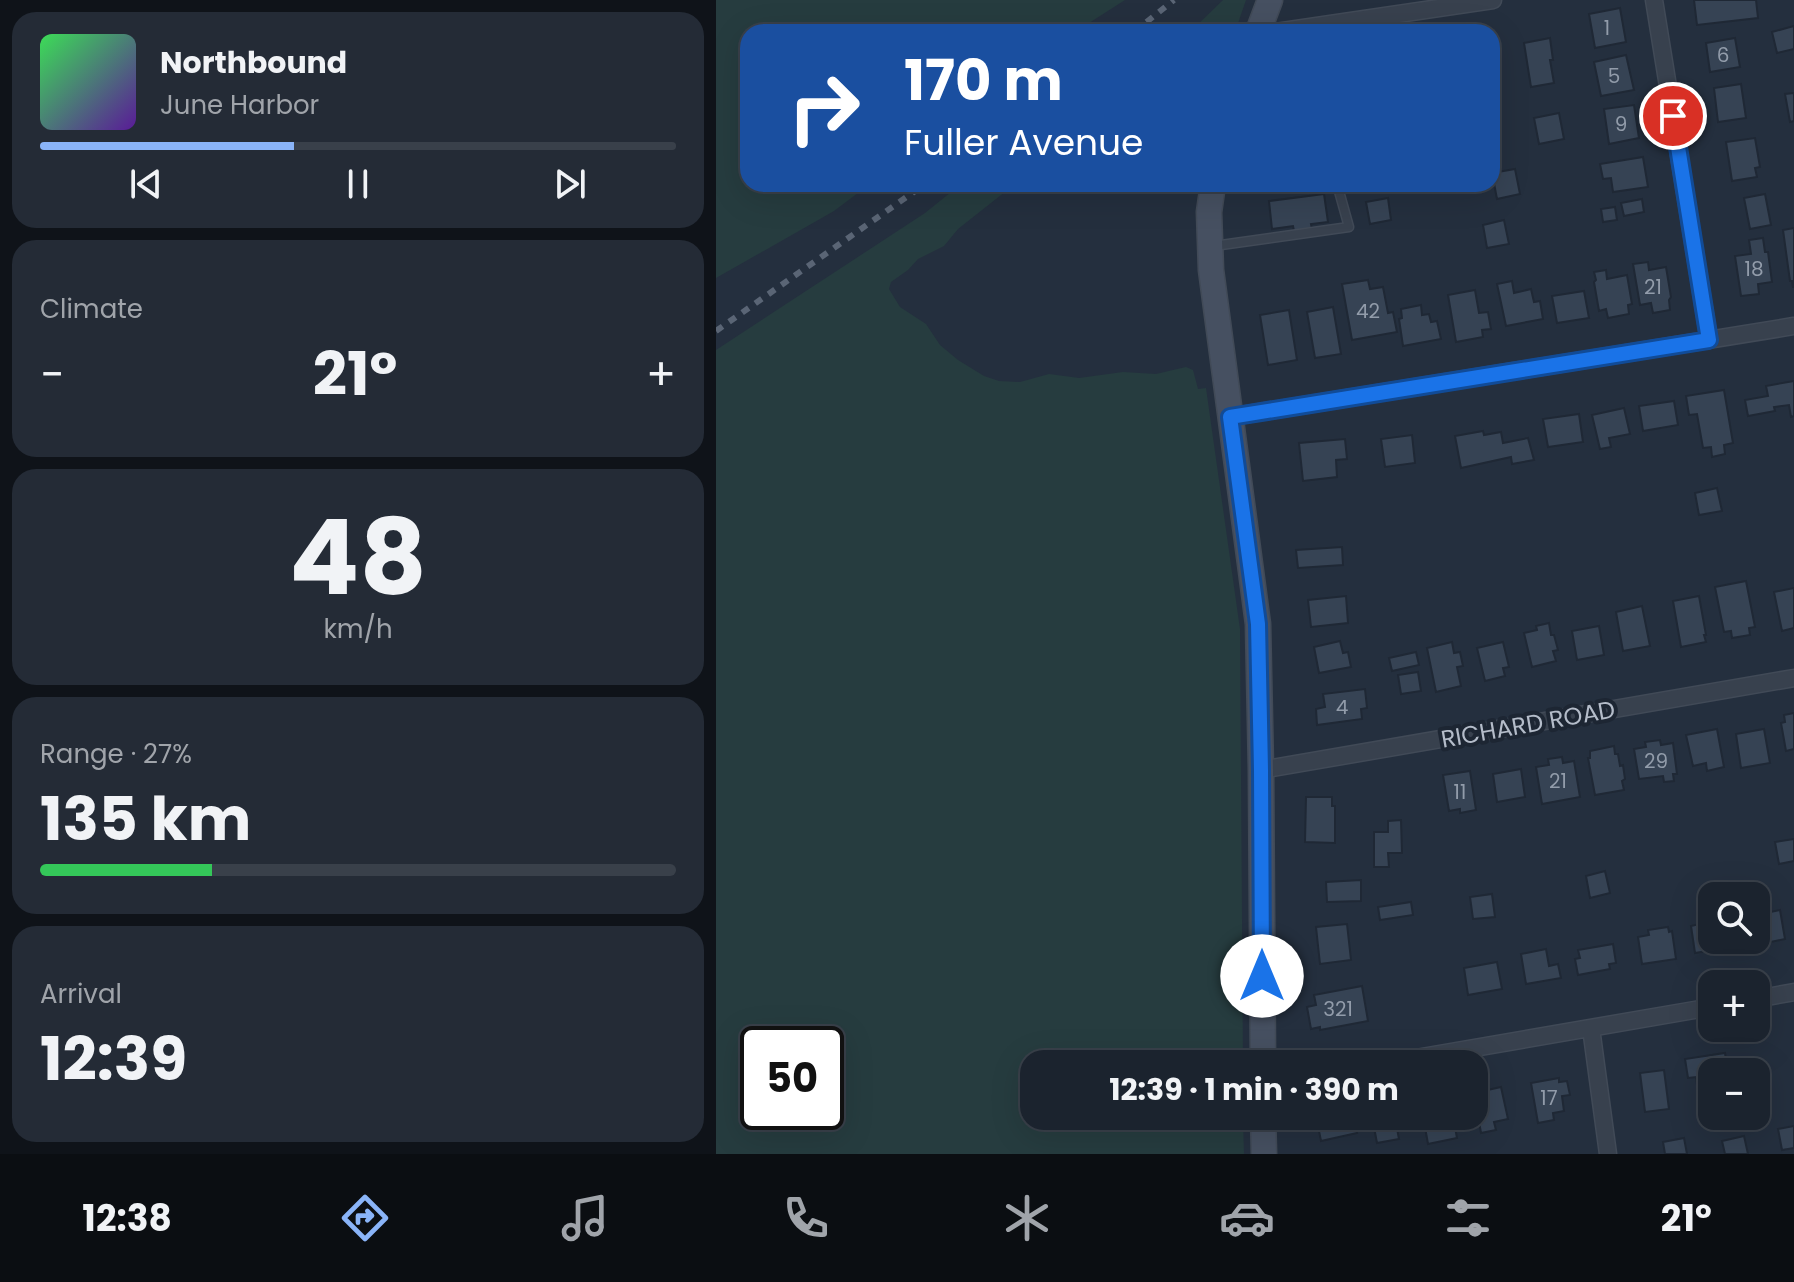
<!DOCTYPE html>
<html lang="en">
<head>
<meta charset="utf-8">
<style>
	:root { --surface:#1b232e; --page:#242b36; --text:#f1f3f6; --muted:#a0a4aa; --line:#39404a; --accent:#8ab4f8 }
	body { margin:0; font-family:Poppins,sans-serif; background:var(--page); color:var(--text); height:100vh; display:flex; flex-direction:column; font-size:30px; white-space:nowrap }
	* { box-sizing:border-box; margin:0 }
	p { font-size:26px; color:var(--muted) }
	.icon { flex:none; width:44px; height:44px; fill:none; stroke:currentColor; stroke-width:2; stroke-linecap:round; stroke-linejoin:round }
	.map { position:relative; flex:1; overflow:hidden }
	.panel { display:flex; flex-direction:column; gap:12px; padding:12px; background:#0f1319; width:716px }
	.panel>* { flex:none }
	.guide { position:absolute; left:24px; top:24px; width:760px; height:168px; border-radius:24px; box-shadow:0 8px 32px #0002,0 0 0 2px var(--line); background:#1a4fa0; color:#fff; overflow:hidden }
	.controls { position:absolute; left:982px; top:882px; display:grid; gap:16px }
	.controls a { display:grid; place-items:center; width:72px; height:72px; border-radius:16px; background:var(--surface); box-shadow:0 8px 32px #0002,0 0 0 2px var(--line); font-size:40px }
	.speed { position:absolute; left:24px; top:1026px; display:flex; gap:16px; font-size:40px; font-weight:700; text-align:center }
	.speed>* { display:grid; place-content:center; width:104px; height:104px; border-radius:50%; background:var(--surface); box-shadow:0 8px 32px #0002,0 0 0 2px var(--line); line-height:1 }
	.speed .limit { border:4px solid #111; border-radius:12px; background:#fff; color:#111 }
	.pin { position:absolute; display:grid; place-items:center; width:68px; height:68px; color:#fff; margin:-34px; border:4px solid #fff; border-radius:50%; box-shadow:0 2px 8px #0007 }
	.me { position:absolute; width:88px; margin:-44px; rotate:0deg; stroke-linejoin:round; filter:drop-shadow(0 0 6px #0008) }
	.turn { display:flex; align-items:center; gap:28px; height:168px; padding:0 32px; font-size:36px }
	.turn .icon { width:104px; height:104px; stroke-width:2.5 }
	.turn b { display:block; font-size:56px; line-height:68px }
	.big { font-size:60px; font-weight:700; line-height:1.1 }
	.panel .card { flex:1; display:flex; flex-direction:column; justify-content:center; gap:12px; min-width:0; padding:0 28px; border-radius:24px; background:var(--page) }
	.panel .dial { align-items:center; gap:0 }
	.dial b { font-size:104px; line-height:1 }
	.song { display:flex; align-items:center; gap:24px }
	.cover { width:96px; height:96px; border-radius:12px; background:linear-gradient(135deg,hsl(130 70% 55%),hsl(270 70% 35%)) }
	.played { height:8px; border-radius:4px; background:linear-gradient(90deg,var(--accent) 40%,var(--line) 40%) }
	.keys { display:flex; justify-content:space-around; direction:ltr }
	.heat { display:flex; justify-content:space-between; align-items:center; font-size:44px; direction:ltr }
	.charge { height:12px; border-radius:6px; background:linear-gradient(90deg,#34c759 27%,var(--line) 0) }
	.trip { position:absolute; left:304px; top:1050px; width:468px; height:80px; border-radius:24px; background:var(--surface); box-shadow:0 8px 32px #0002,0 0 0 2px var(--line); font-weight:700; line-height:80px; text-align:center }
	.tab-bar { display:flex; height:128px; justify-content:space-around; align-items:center; background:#0b0e12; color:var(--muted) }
	.tab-bar .icon { width:56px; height:56px }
	.tab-bar .active { color:var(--accent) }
	.tab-bar b { font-size:36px; color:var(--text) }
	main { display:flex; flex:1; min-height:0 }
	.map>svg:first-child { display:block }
</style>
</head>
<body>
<main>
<section class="panel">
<div class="card">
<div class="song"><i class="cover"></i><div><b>Northbound</b><p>June Harbor</p></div></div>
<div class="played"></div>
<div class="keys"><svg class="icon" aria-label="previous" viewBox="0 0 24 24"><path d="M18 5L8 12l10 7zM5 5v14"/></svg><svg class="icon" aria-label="pause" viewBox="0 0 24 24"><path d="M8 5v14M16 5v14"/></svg><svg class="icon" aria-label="next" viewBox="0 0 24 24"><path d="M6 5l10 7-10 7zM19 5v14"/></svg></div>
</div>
<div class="card"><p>Climate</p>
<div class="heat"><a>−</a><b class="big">21°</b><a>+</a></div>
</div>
<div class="card dial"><b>48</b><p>km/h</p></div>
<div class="card"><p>Range · 27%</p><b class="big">135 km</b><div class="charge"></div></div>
<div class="card"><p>Arrival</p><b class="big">12:39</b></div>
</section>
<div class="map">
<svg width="1078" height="1154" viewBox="0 0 1078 1154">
	<rect width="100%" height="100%" fill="#242f3e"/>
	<path fill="#263c3f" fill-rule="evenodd" d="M0,0H409L359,32H32V184H154L118,211L0,278Z
		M507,0H530L519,32H474Z
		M245,184H299L242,229L228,246L202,259L192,270L175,282L173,289L184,307L210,324L224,345L242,360L268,376L283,381L304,382L333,374L363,378L407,372L440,374L470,367L477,370L482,389L490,388L524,629L527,1064H318V1116H527L528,1154H0V350L209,213ZM42,1044H110V1112H42Z"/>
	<path fill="#364354" stroke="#1f2835" stroke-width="2" d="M978,0H1040L1042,18L981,25Z
		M904,8L910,42L879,48L873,14Z
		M1078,26V49L1061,53L1056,32Z
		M834,38L837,60H834L838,83L815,87L808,43Z
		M1019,38L1024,67L994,72L990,43Z
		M910,55L918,90L885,96L878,62Z
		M1025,84L1030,118L1002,122L998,88Z
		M1078,93V121L1074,122L1069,94Z
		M918,105L923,138L893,144L888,109Z
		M843,113L848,139L823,144L818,118Z
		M1039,138L1044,167L1039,168L1041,177L1016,181L1010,142Z
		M927,157L932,187L897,192L895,178L887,179L884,164Z
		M799,169L804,194L781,199L776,173Z
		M608,194L612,222L595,224L596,229L578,231L577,226L556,229L553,201Z
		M1049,194L1055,225L1034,229L1028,198Z
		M672,198L675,220L654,224L650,202Z
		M926,199L928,212L908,216L905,203Z
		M899,207L901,220L887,222L885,209Z
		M788,220L793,244L771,248L767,225Z
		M1078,228V287H1077L1076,281H1074L1067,230Z
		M1047,238L1049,252H1052L1056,282L1042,284L1043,294L1025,296L1019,256L1035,254L1033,240Z
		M932,262L933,270L950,267L955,297L953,300L954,310L937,313L935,303L924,305L917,264Z
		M890,270L891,279L911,275L916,304L912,305L913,314L892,318L890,309L883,311L878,282L880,280L878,272Z
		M652,280L654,289L667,287L672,313L677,312L681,332L636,340L626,284Z
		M796,281L798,293L815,289L818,302L824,301L827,319L790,326L781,284Z
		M759,290L763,313L772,312L775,329L766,330L767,337L740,342L732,295Z
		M868,291L873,318L841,323L836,296Z
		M705,305L706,315L713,314L715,322L721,321L725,339L687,346L683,319L686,318L685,309Z
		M617,307L625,354L599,358L591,312Z
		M573,310L581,360L552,365L544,315Z
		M1078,381V416L1075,417L1073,405L1058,407L1059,411L1032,416L1029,400L1052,396L1050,386Z
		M1008,390L1017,443L1008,445L1009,454L996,457L995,447L987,448L981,414L973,415L970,396Z
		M958,401L962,425L927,431L923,406Z
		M908,408L914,434L893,438L895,447L884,449L876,415Z
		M863,414L867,442L832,447L827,419Z
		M767,431L768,435L785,432L787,443L812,438L818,460L796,464L795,457L745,468L739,436Z
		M696,435L699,463L669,467L665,439Z
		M629,439L631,459L620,460L621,477L587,481L583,443Z
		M1001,488L1006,511L983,515L979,493Z
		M626,547L627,565L582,568L580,550Z
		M1030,581L1039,627L1033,628L1034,635L1016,638L1015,631L1008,632L999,587Z
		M1078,588V628L1066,631L1058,592Z
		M630,596L632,623L595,627L592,600Z
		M983,596L990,635H988L990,642L965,647L957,601Z
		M926,606L934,646L907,651L900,612Z
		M833,623L835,635H838L842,650L837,651L840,661L816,667L808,633L821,630L820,626Z
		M883,626L888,655L861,660L856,631Z
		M624,641L627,653L632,652L635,667L603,673L598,647Z
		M736,642L738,653L744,652L747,666L741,667L745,686L720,692L711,648Z
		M787,642L793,667L787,668L789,676L769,681L761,648Z
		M700,652L703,665L676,671L673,658Z
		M702,672L705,691L685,694L682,675Z
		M649,689L651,708L645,709L646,719L601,725L600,709L609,707L607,694Z
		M1078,713V749L1070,751L1065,723L1069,722L1068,715Z
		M1001,729L1008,767L991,771L990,763L977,766L970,735Z
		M1048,729L1054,763L1025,768L1020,734Z
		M944,740L945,745L957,743L961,774H957L958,781L948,782L947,776L923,779L918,749L930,747L929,742Z
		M898,746L899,754H902L904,766L907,765L909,779L906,781L908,790L879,795L872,758H874V751Z
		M846,757L847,763L858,761L864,797L826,804L820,767L833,765L832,759Z
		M805,769L809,797L781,802L777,774Z
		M754,771L760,810L744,813V809L733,811L727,775Z
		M590,797H616V806H619V843L589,842Z
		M685,820L686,853H672L673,867H658V832H672V821Z
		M1078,839V861L1063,864L1059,842Z
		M889,871L894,893L874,898L870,876Z
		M645,880V901L611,902L610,882Z
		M776,894L779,917L757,919L754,897Z
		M695,902L697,915L664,920L662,907Z
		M1064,910L1069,939L1040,945V915Z
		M996,921V940H1009L1010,948L979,953L975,926Z
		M631,924L635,960L604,964L600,927Z
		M952,927L953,932L956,931L960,959L926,964L922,937L933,935L932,930Z
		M897,944L900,963L893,964L894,969L862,975L859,959L864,958L862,950Z
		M830,949L833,966L842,964L845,978L810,984L805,954Z
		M781,962L786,989L752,995L748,968Z
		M646,986L652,1021L604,1030V1027L595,1029L591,1007L600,1005L598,995Z
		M1009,1053L1012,1072H996V1083L981,1085L980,1077L972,1078L969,1059Z
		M948,1070L953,1109L929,1112L924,1073Z
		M843,1078V1082L851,1081L854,1095L846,1096L848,1111L837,1113L838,1120L822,1123L815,1083Z
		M785,1087L792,1119L778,1122L780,1130L765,1133L758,1093Z
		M600,1116H638L641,1133L605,1141Z
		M707,1116H743L745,1126L739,1127L741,1138L712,1144Z
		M679,1118L683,1139L661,1143L657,1122Z
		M1078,1126V1148L1066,1150L1062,1129Z
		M1028,1136L1032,1154H1009L1006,1141Z
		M968,1138L971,1154H949L947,1142Z"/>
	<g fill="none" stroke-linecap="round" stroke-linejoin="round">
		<defs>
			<path id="lane" d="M498,246L633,227L621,184"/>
			<path id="street" d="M938,0L993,340
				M560,32L777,0
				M514,417L1078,326
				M545,770L1078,678
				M1040,999L1078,992
				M875,1028L892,1154
				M665,1064L996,1007"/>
			<path id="secondary" d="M542,32L554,0
				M497,184L493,212L495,270L542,624L545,770L547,1064
				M547,1116L548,1154"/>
		</defs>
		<use href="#lane" stroke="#414a57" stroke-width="11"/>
		<use href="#street" stroke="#414a57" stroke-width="19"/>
		<use href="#secondary" stroke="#414a57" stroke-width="27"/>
		<use href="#lane" stroke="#38414e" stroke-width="8"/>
		<use href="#street" stroke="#38414e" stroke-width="16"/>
		<use href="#secondary" stroke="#465061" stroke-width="24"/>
		<path stroke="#5a6575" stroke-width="6" stroke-dasharray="8 8" stroke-linecap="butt" d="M418,32L458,0
			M0,331L209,184"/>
	</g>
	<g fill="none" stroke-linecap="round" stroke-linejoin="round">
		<defs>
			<path id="route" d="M546,976L545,770L542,624L514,417L993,340L957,116"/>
		</defs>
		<use href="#route" stroke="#114b97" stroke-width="20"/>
		<use href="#route" stroke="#1a73e8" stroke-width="14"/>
	</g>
	<g text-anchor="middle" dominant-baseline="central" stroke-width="8" stroke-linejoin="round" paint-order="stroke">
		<g font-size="20" fill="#929caa">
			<text x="891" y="28">1</text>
			<text x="1007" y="55">6</text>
			<text x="898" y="76">5</text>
			<text x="905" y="124">9</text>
			<text x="1038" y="269">18</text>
			<text x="937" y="287">21</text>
			<text x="652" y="311">42</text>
			<text x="626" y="707">4</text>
			<text x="940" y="761">29</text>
			<text x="842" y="781">21</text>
			<text x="744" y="792">11</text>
			<text x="622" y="1009">321</text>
			<text x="833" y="1098">17</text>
		</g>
		<g font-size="24" fill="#b4bcc9" stroke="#1d2633">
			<text transform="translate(812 724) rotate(-10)">RICHARD ROAD</text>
		</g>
	</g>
</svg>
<div class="controls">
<a><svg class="icon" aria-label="search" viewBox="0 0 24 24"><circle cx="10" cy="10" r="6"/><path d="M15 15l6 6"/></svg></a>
<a>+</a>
<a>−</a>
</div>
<div class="speed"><div class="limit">50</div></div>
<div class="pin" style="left:957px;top:116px;background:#d93025"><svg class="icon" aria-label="arrive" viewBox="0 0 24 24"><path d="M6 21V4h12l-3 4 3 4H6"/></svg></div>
<svg class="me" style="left:546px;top:976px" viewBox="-20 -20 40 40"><circle r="19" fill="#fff"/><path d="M0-13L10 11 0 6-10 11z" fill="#1a73e8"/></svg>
<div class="trip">12:39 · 1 min · 390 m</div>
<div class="guide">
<div class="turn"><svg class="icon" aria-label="right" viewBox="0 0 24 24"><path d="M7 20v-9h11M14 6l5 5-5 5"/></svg><div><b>170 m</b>Fuller Avenue</div></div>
</div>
</div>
</main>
<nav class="tab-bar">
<b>12:38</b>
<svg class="icon active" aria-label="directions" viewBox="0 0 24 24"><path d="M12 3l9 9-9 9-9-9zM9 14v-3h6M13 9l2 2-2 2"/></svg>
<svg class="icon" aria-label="music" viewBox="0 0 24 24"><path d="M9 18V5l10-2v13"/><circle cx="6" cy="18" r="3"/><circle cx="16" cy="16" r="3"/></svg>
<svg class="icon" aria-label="phone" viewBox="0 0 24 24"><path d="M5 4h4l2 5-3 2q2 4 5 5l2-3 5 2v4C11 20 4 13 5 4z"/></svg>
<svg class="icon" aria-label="climate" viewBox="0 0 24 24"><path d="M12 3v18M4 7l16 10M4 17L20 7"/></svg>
<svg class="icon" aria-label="car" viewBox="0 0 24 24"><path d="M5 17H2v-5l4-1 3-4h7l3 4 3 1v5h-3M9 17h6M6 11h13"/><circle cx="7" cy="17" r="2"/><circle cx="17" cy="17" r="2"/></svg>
<svg class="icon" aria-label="filters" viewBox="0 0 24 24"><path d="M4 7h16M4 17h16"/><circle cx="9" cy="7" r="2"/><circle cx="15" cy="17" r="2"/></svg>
<b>21°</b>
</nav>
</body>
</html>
